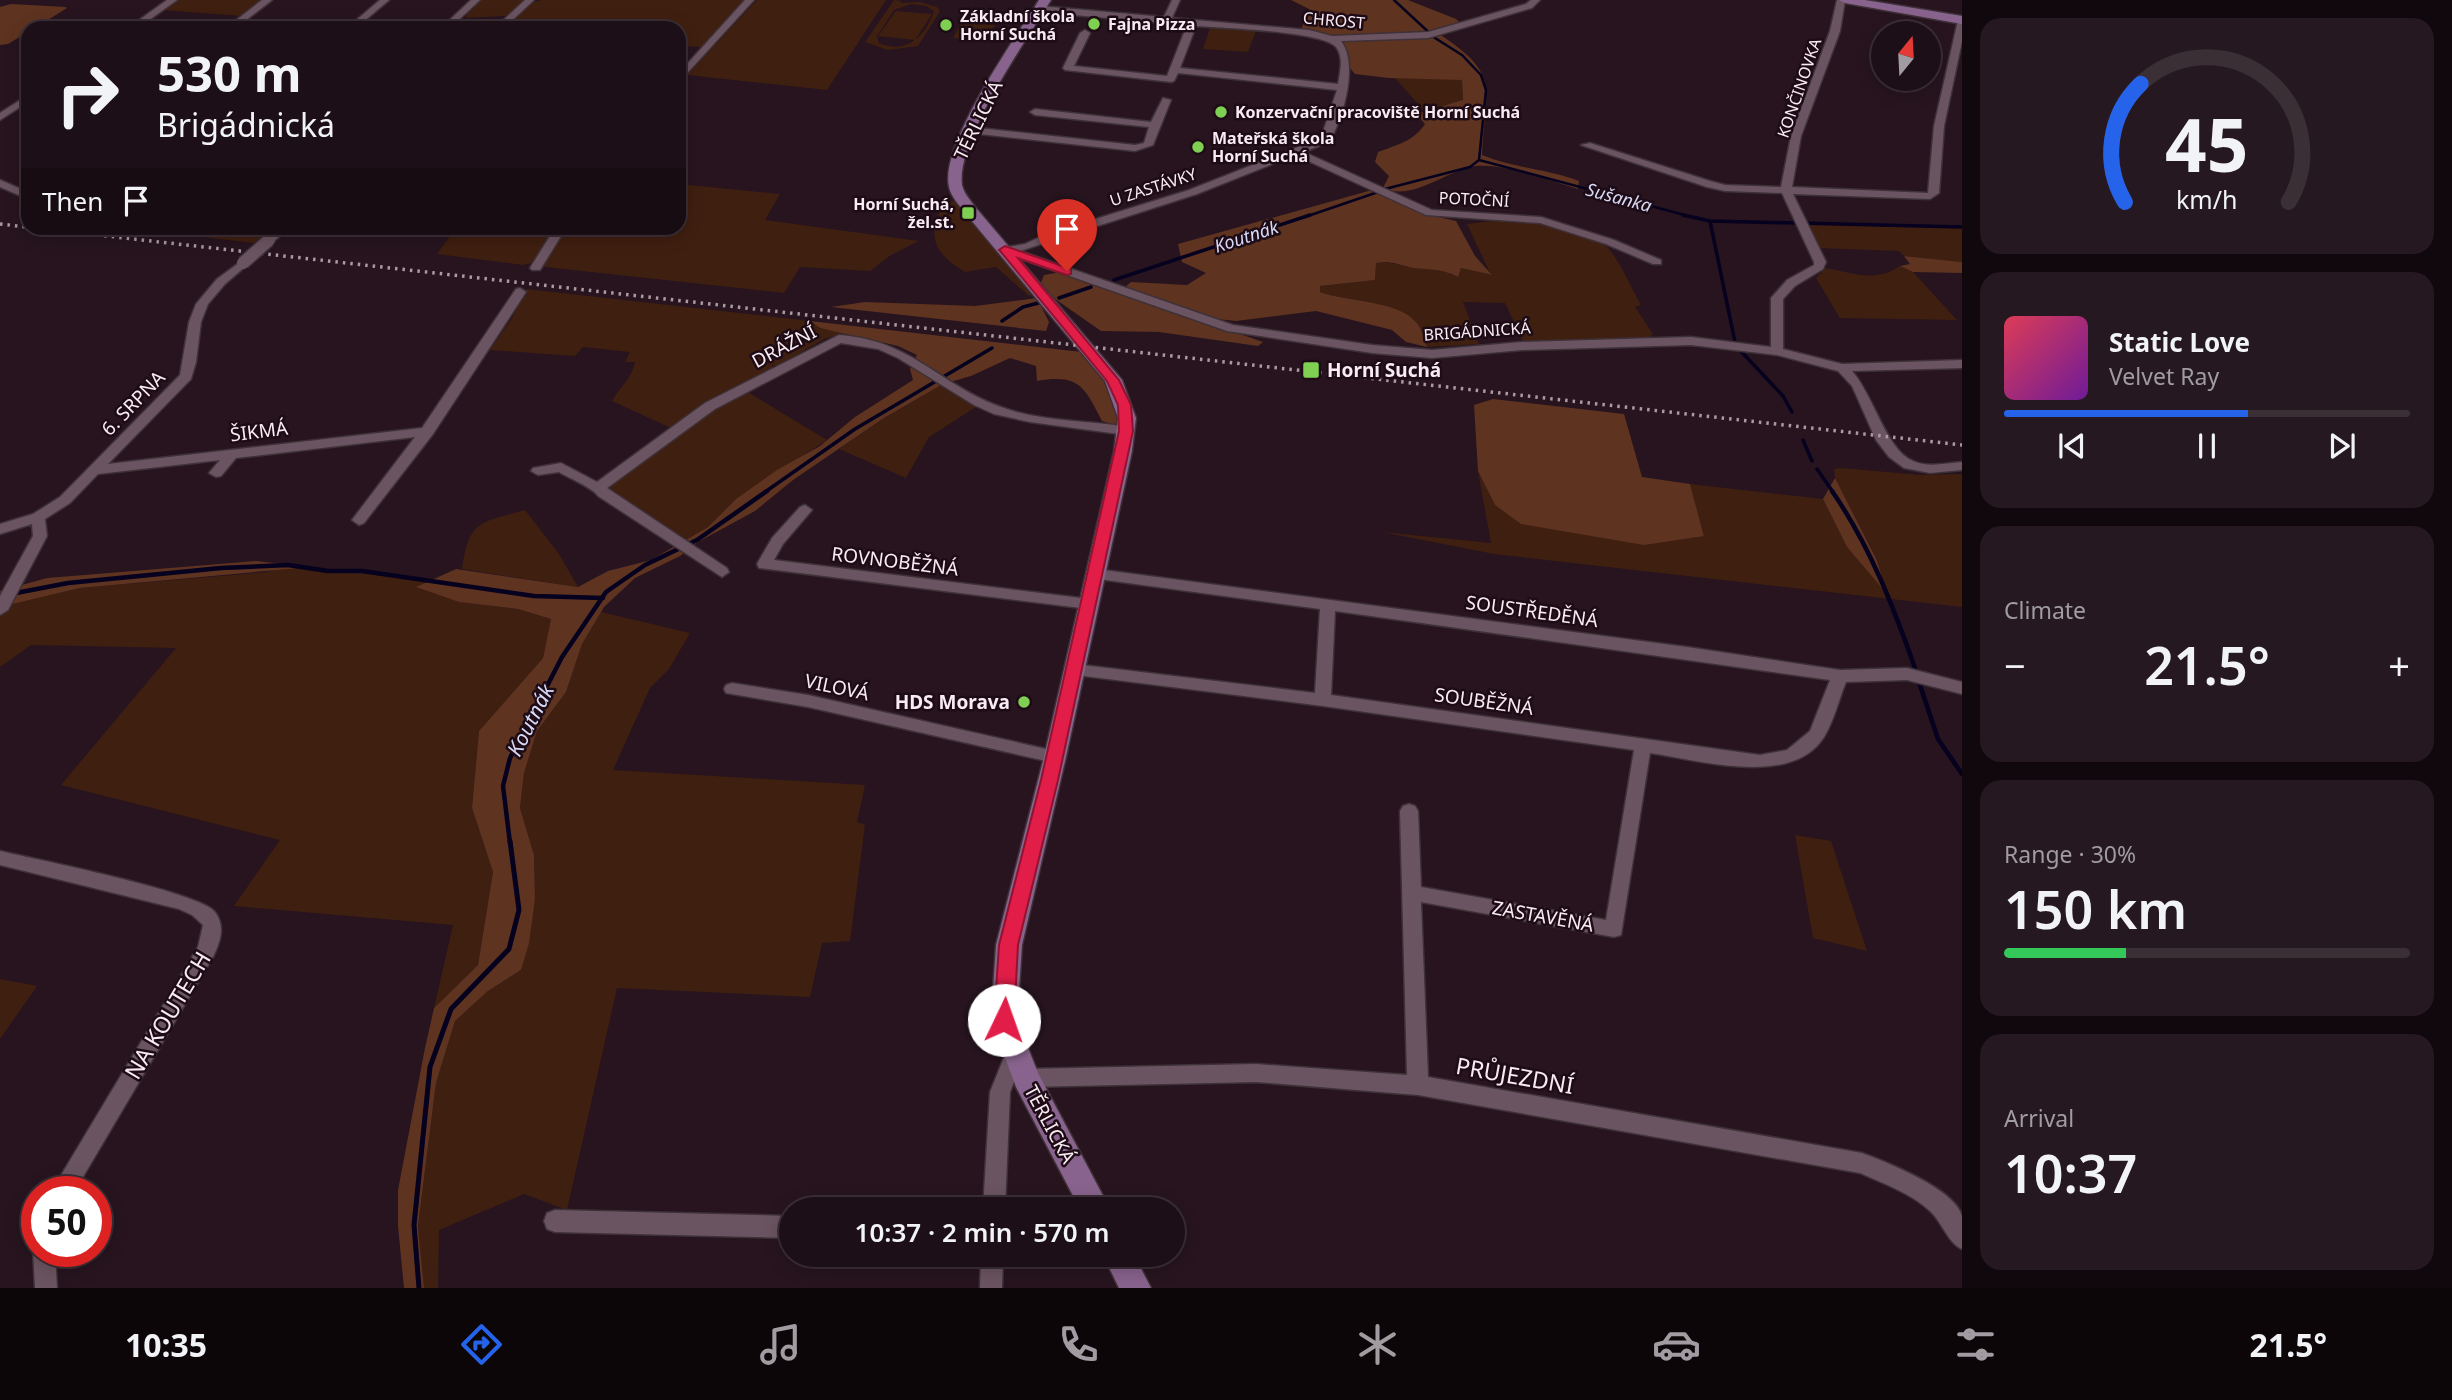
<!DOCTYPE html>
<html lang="en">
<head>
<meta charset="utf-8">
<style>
	:root { --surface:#1d0f17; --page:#251820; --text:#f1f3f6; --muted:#a09ca1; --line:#3b2f36; --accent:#2563eb }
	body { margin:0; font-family:"Noto Sans",sans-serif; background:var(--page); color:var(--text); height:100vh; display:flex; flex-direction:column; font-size:26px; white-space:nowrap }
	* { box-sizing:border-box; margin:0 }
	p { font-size:23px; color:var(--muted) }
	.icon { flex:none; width:38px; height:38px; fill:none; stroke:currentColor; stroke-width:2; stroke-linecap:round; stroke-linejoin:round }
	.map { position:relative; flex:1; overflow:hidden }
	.details { display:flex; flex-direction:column; gap:18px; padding:18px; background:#10080d; width:490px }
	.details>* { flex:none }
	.top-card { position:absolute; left:21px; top:21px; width:665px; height:214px; border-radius:21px; box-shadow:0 4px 18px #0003,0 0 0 2px var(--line); background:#1d0f17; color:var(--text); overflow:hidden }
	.needle { width:46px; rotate:18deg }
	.fabs { position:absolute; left:1871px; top:21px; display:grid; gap:14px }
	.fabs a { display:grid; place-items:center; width:70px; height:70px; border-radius:50%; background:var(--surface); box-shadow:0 4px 18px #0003,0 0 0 2px var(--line); font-size:35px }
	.speed { position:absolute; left:21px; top:1176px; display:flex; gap:14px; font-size:35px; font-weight:700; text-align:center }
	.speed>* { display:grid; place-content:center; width:91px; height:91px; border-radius:50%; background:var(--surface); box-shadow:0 4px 18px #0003,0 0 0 2px var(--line); line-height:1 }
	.speed .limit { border:10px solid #d22; background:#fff; color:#111 }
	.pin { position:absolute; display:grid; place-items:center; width:60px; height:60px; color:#fff; margin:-72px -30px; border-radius:50% 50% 50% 0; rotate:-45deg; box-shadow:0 0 7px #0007 }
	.pin .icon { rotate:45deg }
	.me { position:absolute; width:77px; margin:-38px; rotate:3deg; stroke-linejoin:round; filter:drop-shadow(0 0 5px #0008) }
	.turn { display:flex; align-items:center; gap:24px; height:147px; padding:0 21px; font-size:32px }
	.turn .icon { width:91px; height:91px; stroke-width:2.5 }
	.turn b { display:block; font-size:49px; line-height:60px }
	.then { display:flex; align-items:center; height:66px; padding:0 21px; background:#0003; gap:14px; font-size:26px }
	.big { font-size:52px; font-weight:600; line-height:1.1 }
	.details .tile { flex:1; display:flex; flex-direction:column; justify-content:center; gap:10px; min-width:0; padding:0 24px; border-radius:21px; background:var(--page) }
	.details .dial { align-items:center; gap:0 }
	.dial svg { height:182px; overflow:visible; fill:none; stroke:var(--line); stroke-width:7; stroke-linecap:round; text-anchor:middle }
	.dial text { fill:var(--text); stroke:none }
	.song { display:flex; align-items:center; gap:21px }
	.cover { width:84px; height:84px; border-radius:10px; background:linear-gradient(135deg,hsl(350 70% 55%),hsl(280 70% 35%)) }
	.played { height:7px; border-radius:4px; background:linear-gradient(90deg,var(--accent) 60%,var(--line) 60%) }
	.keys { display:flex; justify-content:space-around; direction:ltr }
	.heat { display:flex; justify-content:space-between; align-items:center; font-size:38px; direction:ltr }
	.charge { height:10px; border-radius:5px; background:linear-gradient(90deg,#34c759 30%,var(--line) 0) }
	.trip { position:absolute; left:779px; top:1197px; width:406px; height:70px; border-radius:35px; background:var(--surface); box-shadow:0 4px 18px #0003,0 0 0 2px var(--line); font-weight:600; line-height:70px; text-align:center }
	.tabs { display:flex; height:112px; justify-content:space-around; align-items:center; background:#0c0609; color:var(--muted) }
	.tabs .icon { width:49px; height:49px }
	.tabs .on { color:var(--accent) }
	.tabs b { font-size:32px; color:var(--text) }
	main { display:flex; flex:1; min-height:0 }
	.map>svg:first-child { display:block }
</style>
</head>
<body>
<main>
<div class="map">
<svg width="1962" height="1288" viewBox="0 0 1962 1288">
	<rect width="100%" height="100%" fill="#27141f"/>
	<path fill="#3f1f10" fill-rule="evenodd" d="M177,0H265L243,16L161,10Z
		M481,0H524L506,16L466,18L467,13Z
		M542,0H745L701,47L679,46V28L505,27L534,2Z
		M757,0H886L827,90L687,75Z
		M894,0L901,1L900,3L920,2L937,7L940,11L918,46L888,50L865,42ZM911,4L926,6L934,11C926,36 906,55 879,43L877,36L894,10Z
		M896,11L932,14L915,40L878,36Z
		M962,22L995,25L986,41L953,38Z
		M1210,28L1256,31L1248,52L1203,49Z
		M1395,78L1462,79L1463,100L1425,112Z
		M679,184L780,194L765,220L919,241L891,255L870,271L800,267L784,293L545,267L542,264L563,228H679V213L683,211L679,210Z
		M955,200L1034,294L1029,296L996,267L965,272C935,254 925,236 944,204Z
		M1501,220C1529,222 1582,227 1605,245C1618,256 1632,290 1641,305L1635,307L1653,334L1649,338L1524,343L1505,303L1463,302L1479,344L1427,347C1424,339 1422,328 1416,322C1398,300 1346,302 1320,292V286L1375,280L1376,263C1390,261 1398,265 1411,267C1429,269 1441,268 1457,277L1461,268L1491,275L1467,224Z
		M1805,222L1962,227V262L1904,256L1899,251L1817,248Z
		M206,228H272L254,243L203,237Z
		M456,228H557L536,262L523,265L437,254Z
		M1900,266L1913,272L1957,320L1840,318L1816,278L1826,268C1854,273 1875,283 1900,266Z
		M526,289L810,321L820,328L850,333L826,338L777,366L773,365L771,371L671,428L612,401C619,388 633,377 635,362H625L630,352L583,347L575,356L490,350L512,318Z
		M943,384L979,405L929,437L906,478L839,449L884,418Z
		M746,391L827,440L736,499L708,527L685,540L610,493L612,479L685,427Z
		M1841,468L1921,475L1962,474V607L1494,554L1382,532L1491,543L1478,471L1495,505L1704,536L1690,484L1823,499L1847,547L1886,592L1877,559L1835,478L1834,469Z
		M525,510L559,554L578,587L462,569C469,519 480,523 525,510Z
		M288,565L328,571H362L429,580L417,587L459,602L518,609L551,619L543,658L479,731L472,808L493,872L478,965L434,1008L453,925L234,906L280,840L61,785L176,648L31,645L0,667V607L80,588L267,572Z
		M601,612L690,633L669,669L650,688L613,770L865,785L857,822L865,825L850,941L822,943L810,997L617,988L567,1210L524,1194L439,1230L438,1288H424L418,1226L436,1083L455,1021L488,991L521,970L535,899L534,855L520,808L524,773L537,731L566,692L582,644Z
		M1795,835L1831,841L1867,951L1813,938Z
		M0,979L37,986L0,1039Z"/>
	<path fill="#5e3320" d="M1291,0H1408L1456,19L1460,23L1436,32C1502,74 1485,86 1482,155C1513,168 1548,169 1579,181L1578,189C1550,181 1504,163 1476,166C1446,170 1413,202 1383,188L1389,176L1375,162L1378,152C1397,145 1414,141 1425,124L1415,113C1433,112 1446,104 1463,100L1462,80L1389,78L1355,74L1348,66C1348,34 1327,36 1301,30L1309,9Z
		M11,4L65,7L67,8L35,28H28V32L8,44L0,45V7Z
		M1372,190L1421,213L1456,221L1475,256L1492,275L1461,268L1458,277C1438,267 1429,271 1409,267C1397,264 1390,261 1376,263L1375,280L1320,286V292C1346,302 1398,300 1416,322C1422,328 1424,339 1427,347L1406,342L1392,330L1316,311L1236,321L1217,319L1125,287L1131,282L1187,285L1206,273L1182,262L1178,244Z
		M1904,256L1962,262V273L1913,272L1900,266L1910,264Z
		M1061,272L1263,342L1258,346L1159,332L1101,331L1048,294L1040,285L1044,275Z
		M1037,298L1049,322L1046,331L831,307L865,302L975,306Z
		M810,321L1082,352L1106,379L1120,417L1115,425L1102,421C1084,386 1079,374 1037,381L1036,366L1010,358L971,376L943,384L884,418L793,480L755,511L698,542L680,556L635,578L604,607L582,644L566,692L537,731L524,773L520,808L534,855L535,899L529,943L521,970L488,991L455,1021L436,1083L418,1226L424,1288H404L398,1226V1190L425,1048L434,1008L478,965L493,872L472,808L479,731L543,658L551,619L518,609L459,602L416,587L456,569L578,587L608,571L651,560L708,527L736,499L777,470L820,446L855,417L913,380L910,369L917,355L898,346L820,328Z
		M1493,399L1624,414L1642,477L1690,484L1704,536L1644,545L1521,524L1495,505L1478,471L1474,405Z
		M1835,478L1877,560L1887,594L1847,547L1823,499Z
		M256,561L310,567L80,588L0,607V591L47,578Z"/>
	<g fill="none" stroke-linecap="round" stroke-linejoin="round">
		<path stroke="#05011f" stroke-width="2.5" d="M1394,0L1435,38L1462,55L1481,75L1486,90L1479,160L1692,217
			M1385,189L1470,167L1479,160
			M1305,217L1378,192"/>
		<path stroke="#05011f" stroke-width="3.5" d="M1683,215L1710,221L1962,227
			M1710,221L1735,342
			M1114,280L1310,215
			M1059,298L1091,287
			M1002,321L1023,307L1042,302
			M1737,347L1783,396L1792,412
			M1803,440L1812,461
			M1817,469L1833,492
			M765,492L855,429L992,348"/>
		<path stroke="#05011f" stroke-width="4.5" d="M1832,491C1870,546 1894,608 1916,671
			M16,593L68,583L221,568L288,565L328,571H362L534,596L603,598
			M1919,682L1938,739L1962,774
			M510,843L503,786L510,758L562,657L606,592L645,565L697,540L767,491"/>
		<path stroke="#05011f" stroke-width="5" d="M419,1288L414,1225L430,1067L451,1009L509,949L519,910L510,841"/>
		<defs>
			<path id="street" d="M167,0H177L138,28H128Z
				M262,0H272L236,28H226Z
				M380,0H389L356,28H347Z
				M471,0H480L450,28H441Z
				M525,0H534L504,28H495Z
				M745,0H754L679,82V73Z
				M1172,0H1180L1172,18L1309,30L1332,36L1428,32L1526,4L1531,0H1540L1532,8L1428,38L1341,41C1359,64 1343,119 1329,142L1304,152L1432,210L1541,217L1614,240L1661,260V264H1653L1606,244L1540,223L1426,215L1295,155L1197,194L1020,251L1233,325L1372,345L1432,350L1522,342L1691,337L1771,347V298L1787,280L1814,265V262L1782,193L1725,191L1707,187L1581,145L1590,143L1710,181L1725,185L1781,187L1791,136L1830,31L1837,0H1845L1840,31L1801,136L1792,187L1928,193L1934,126L1958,20L1962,17V41L1944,126L1939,193L1930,199L1793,194L1826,262L1823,269L1795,286L1783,299V349L1842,364L1962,360V368L1852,371C1874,396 1886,450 1913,461C1928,468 1946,463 1962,462V470L1930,473L1904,468L1889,457L1876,440L1852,386L1838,371L1777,355L1691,345L1522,350L1432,358L1372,353L1227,331L1001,252V248L1025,244L1044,235L1189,190L1321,138L1337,90L1178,73L1174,81L1171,82L1065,70L1063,68L1080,33L1085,30L1090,33L1074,66L1167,76L1187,25L1040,12L1036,9L1040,6L1164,17ZM1196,26C1220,28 1323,31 1336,47C1344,57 1340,72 1338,84L1180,68Z
				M28,95V102L0,120V113Z
				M1163,98L1171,100L1153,145L1135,151L970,133L965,130L970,127L1135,145L1144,143L1149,127L1035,115L1030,112L1035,109L1151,122Z
				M0,180L28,192V199L0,187Z
				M277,228H289L273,242H265V238Z
				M555,228H566L540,270H532L530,268Z
				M243,260L249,263L247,265L225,284L208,304L201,322L196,362L191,379L108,464L422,428L516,289L520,288L526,292L433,434L364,523L359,525L352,520L415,437L236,458L221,476L216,477L209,473L220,460L98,474L70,503L45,519L47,536L8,610L0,615V596L33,536L32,524L0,534V524L33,514L60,497L180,375L189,322L196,304L217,279Z
				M839,335C913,340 941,387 1004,408C1042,422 1086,420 1126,427L1133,431L1126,435L1030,422L994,414L974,405L898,358L878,349L841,343L715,409L607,488L727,568L729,572L722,577L598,496C593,488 569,478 559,472L538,475L531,471L533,468L561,463L597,482L705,403Z
				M805,505L812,510L783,544L774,560L1089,599L1097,604L1089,609L759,568L757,564L772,538L800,507Z
				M1096,569L1687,647L1840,670L1907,668L1962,682V694L1907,680L1846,682C1839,699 1834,721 1824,737C1792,788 1699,760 1650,753L1621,935L1614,937L1421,902L1428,1077L1862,1153C1886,1162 1955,1189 1962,1216C1962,1226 1962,1239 1962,1249C1948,1243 1942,1222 1930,1211C1911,1193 1884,1184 1860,1173L1418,1095L1256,1082L1026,1087L1019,1085L1016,1078L1019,1071L1026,1069L1256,1064L1407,1075L1400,811L1403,806L1409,804L1415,806L1418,811L1421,887L1606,920L1634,750L1323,706L1068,674L1066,670L1068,666L1074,664L1315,693L1320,609L1091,578L1089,574L1091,570ZM1335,611L1830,680L1810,731L1787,750L1760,755L1331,695Z
				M732,683L808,695L1055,751L1061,752L1063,757L1061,762L1055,763L808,707L726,693L724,689L726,685Z
				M0,851C34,859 200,892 215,912C226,927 220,942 213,957L74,1192H51L198,947L203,925L192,915L179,909L0,865Z
				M1016,1042L1023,1045L1026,1051L1010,1092L1005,1209H983L990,1092L1009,1045Z
				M555,1210L791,1216V1238L555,1232L547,1229L544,1221L547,1213Z
				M36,1243L37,1251H55L57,1288H35L33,1251Z
				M981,1255H1003L1002,1288H980Z"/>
			<path id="secondary" d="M1039,0H1051C1026,41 956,139 962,185C964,194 971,201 976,208L1122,380L1136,418L1132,451L1066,757L1022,945L1017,1020L1038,1073L1110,1209H1080L1016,1087L991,1020L996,945L1044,757L1114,451L1118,418L1105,381L966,214C960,206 951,197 949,187C939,145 1016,37 1039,0Z
				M1839,0H1865L1962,16V24L1845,3Z
				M1103,1255H1134L1151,1288H1119Z"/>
		</defs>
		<use href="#street" stroke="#3e3138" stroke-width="3"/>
		<use href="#secondary" stroke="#3e3138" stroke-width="3"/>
		<use href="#street" fill="#6b5461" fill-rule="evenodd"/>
		<use href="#secondary" fill="#88638d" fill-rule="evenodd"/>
		<path stroke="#aa9aa3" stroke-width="3.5" stroke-dasharray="2.5 5" stroke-linecap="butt" d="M0,224L1962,445"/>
		<defs>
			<path id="street-bridge" d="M243,263L269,240"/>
		</defs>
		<use href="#street-bridge" stroke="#3e3138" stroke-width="15" stroke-linecap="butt"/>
		<use href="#street-bridge" stroke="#6b5461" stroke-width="12"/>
	</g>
	<path fill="#e11d48" stroke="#92132f" stroke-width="2" d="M1005,246L1071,269V274L1067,275L1018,258L1119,380L1131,405L1133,431L1058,780L1018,945L1014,1020L1011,1027L1004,1029L997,1027L994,1020L999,945L1041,780L1119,431L1118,405L1107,381L1001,252L999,250Z"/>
	<g fill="#7fd052" stroke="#1d0b16" stroke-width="2.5">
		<circle cx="1094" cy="24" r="7"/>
		<circle cx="946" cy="25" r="7"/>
		<circle cx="1221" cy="112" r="7"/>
		<circle cx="1198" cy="147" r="7"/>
		<rect x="961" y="206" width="14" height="14" rx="3.5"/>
		<rect x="1302" y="361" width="18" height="18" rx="3.5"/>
		<circle cx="1024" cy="702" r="7"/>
	</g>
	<g text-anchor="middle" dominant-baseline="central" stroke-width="5" stroke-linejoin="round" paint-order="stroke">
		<g font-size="16" font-weight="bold" fill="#f9ebf2" stroke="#1d0b16" text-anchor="start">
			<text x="960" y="16">Základní škola<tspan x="960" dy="18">Horní Suchá</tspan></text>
			<text x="1108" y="24">Fajna Pizza</text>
			<text x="1235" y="112">Konzervační pracoviště Horní Suchá</text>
			<text x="1212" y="138">Mateřská škola<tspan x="1212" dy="18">Horní Suchá</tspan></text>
			<text x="954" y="204" text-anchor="end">Horní Suchá,<tspan x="954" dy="18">žel.st.</tspan></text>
		</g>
		<g font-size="16" fill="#f9ebf2" stroke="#1d0b16">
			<text transform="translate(1334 20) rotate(5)">CHROST</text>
			<text transform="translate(1799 88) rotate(-71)">KONČINOVKA</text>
			<text transform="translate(1153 187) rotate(-18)">U ZASTÁVKY</text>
			<text transform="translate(1474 199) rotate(3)">POTOČNÍ</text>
			<text transform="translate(1477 331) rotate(-4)">BRIGÁDNICKÁ</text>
		</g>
		<g font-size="18" font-style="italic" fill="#d7d9f6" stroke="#1d0b16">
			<text transform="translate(1619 197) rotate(15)">Sušanka</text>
			<text transform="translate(1246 236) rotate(-18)">Koutnák</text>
		</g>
		<g font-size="19" fill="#f9ebf2" stroke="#1d0b16">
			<text transform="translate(978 120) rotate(-64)">TĚRLICKÁ</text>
			<text transform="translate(784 346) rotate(-28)">DRÁŽNÍ</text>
			<text transform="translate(133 403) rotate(-46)">6. SRPNA</text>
			<text transform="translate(259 431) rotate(-7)">ŠIKMÁ</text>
			<text transform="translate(895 561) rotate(7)">ROVNOBĚŽNÁ</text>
			<text transform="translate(1532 611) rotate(8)">SOUSTŘEDĚNÁ</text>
			<text transform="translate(837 687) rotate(12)">VILOVÁ</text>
			<text transform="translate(1484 701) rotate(8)">SOUBĚŽNÁ</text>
			<text transform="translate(1543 916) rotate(10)">ZASTAVĚNÁ</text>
			<text transform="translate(1050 1124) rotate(62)">TĚRLICKÁ</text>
		</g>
		<g font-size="19" font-weight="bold" fill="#f9ebf2" stroke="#1d0b16" text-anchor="start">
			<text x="1327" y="370">Horní Suchá</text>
			<text x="1010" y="702" text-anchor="end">HDS Morava</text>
		</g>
		<g font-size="21" font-style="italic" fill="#d7d9f6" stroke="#1d0b16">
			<text transform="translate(530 720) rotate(-63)">Koutnák</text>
		</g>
		<g font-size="23" fill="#f9ebf2" stroke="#1d0b16">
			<text transform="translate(167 1015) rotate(-59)">NA KOUTECH</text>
			<text transform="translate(1515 1075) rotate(10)">PRŮJEZDNÍ</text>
		</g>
	</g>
</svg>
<div class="fabs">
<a><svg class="needle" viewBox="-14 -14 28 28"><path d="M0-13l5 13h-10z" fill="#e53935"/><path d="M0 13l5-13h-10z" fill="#a09ca1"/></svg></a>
</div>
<div class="speed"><div class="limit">50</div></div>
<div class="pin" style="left:1067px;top:271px;background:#d93025"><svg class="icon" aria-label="arrive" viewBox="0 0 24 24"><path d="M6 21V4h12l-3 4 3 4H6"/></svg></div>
<svg class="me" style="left:1004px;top:1020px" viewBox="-20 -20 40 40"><circle r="19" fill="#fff"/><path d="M0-13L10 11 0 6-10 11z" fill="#e11d48"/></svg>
<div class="trip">10:37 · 2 min · 570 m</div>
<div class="top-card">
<div class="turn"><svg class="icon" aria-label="right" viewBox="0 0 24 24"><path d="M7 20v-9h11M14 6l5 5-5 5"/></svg><div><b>530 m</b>Brigádnická</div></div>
<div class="then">Then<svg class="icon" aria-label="arrive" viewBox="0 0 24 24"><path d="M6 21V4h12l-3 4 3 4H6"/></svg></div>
</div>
</div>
<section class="details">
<div class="tile dial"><svg viewBox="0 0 100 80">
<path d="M14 69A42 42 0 1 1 86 69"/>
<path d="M14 69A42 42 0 0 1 21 17" stroke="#2563eb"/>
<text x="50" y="56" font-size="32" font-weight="700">45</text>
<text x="50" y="72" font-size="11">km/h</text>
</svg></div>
<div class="tile">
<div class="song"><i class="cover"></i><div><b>Static Love</b><p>Velvet Ray</p></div></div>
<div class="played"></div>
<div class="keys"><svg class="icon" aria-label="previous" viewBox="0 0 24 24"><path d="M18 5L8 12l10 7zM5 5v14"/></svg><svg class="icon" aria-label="pause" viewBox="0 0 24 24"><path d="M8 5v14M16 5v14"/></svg><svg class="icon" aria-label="next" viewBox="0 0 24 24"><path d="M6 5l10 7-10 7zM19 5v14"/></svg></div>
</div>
<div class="tile"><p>Climate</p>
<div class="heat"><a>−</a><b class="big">21.5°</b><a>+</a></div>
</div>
<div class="tile"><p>Range · 30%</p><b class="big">150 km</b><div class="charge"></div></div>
<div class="tile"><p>Arrival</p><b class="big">10:37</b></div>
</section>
</main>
<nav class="tabs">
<b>10:35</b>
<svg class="icon on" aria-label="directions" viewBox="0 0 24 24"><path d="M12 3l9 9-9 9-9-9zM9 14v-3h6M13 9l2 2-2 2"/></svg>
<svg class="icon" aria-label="music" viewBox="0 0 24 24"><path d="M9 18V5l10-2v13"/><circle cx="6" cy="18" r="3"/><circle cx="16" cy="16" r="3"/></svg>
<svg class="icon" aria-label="phone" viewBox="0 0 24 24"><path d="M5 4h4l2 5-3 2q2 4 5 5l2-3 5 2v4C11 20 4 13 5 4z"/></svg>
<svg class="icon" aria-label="climate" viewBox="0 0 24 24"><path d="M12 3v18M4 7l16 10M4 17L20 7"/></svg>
<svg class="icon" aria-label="car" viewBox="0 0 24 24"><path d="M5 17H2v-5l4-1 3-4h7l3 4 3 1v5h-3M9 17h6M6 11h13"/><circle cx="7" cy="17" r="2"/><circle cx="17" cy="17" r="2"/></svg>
<svg class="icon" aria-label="filters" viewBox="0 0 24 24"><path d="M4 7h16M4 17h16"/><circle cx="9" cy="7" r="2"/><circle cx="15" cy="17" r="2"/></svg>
<b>21.5°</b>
</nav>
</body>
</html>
